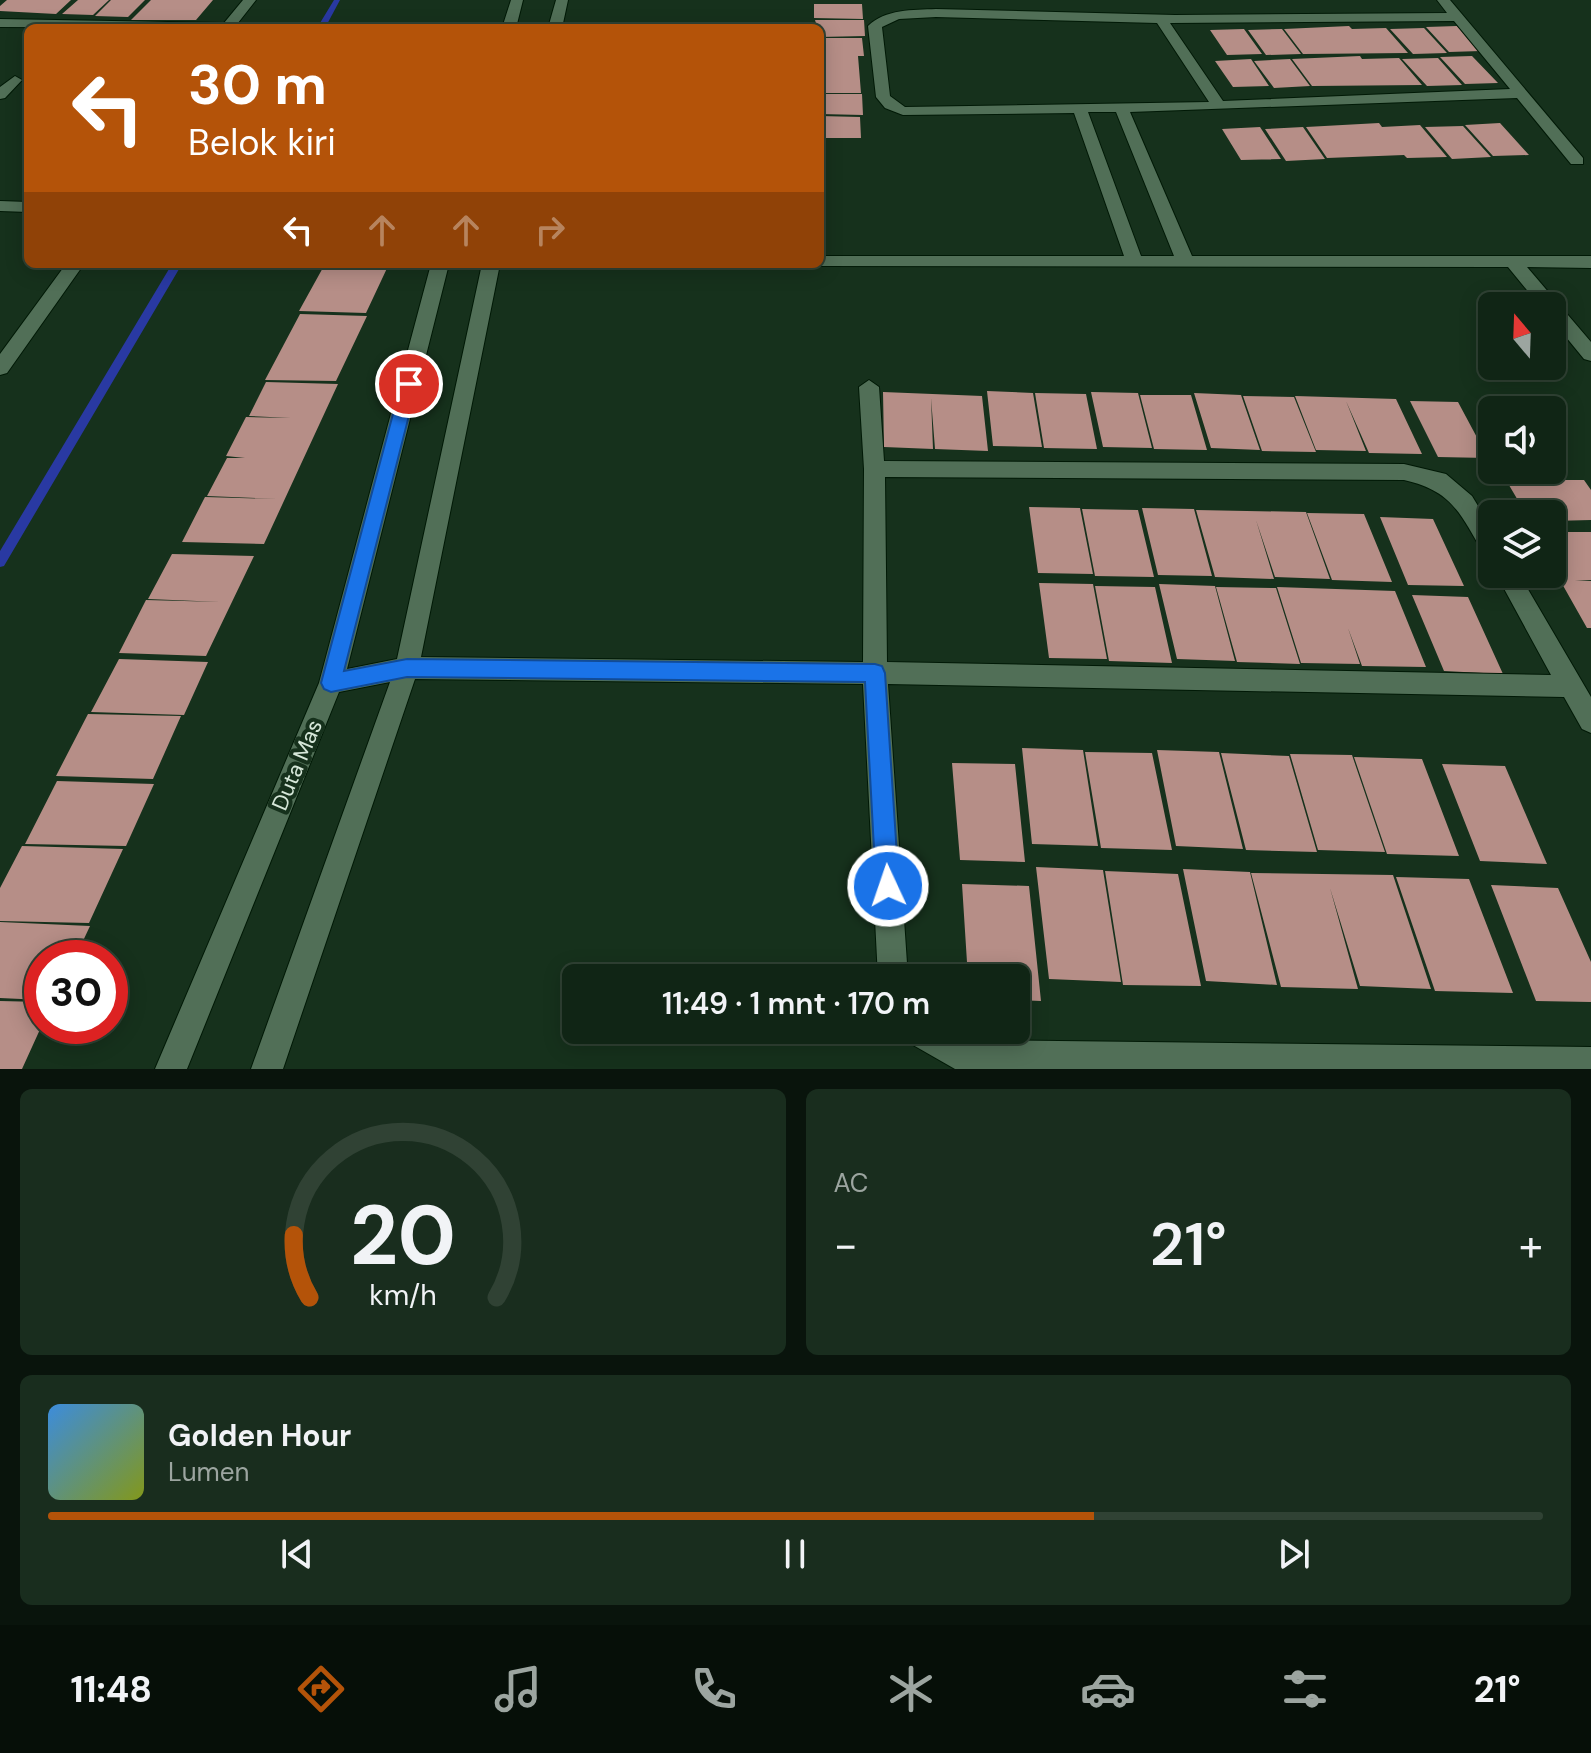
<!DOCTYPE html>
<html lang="id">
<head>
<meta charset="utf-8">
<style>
	:root { --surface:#102515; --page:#192d1e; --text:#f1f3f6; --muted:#9ca5a0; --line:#304234; --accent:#b45309 }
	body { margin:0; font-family:"DM Sans",sans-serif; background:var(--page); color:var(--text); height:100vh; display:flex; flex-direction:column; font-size:30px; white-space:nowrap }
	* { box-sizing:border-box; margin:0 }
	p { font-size:26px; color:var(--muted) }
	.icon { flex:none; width:44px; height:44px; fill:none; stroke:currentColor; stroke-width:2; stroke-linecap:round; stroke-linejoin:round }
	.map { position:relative; height:1069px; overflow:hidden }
	.panel { display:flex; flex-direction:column; gap:20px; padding:20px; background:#09140c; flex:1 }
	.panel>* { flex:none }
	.hud { position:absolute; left:24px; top:24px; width:800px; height:244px; border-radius:12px; box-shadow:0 4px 20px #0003,0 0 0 2px var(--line); background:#b45309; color:#fff; overflow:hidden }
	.needle { width:52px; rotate:341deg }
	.fabs { position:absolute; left:1478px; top:292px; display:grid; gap:16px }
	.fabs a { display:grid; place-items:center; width:88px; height:88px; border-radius:12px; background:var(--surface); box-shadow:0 4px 20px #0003,0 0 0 2px var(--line); font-size:40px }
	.speed { position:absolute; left:24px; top:940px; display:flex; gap:16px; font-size:40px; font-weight:700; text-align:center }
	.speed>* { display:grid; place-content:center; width:104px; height:104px; border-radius:50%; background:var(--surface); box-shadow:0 4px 20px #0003,0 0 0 2px var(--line); line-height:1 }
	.speed .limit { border:12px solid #d22; background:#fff; color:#111 }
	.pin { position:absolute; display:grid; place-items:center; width:68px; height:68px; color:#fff; margin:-34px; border:4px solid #fff; border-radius:50%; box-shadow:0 2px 8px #0007 }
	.me { position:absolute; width:88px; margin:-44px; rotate:357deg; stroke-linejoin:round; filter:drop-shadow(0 0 6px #0008) }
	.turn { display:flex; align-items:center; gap:28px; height:168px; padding:0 32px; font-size:36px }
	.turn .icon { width:104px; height:104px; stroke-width:2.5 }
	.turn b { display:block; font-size:56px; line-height:68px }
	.lanes { display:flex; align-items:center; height:76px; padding:0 32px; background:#0003; justify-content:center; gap:40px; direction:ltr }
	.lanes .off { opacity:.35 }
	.big { font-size:60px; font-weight:600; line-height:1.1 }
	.panel .card { flex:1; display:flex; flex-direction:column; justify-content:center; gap:12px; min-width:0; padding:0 28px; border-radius:12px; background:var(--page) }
	.panel .dial { align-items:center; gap:0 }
	.dial svg { height:208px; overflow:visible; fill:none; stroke:var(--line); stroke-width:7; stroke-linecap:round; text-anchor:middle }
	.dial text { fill:var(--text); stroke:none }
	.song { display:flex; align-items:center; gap:24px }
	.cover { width:96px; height:96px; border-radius:12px; background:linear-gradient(135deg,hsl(210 70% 55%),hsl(70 70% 35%)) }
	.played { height:8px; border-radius:4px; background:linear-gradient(90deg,var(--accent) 70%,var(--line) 70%) }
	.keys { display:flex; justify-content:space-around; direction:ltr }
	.heat { display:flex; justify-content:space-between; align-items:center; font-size:44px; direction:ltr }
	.panel .tiles { flex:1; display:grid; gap:20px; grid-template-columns:1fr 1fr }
	.card:last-child { grid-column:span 2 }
	.trip { position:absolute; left:562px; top:964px; width:468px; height:80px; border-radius:12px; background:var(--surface); box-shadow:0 4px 20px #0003,0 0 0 2px var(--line); font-weight:600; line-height:80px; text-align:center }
	.dock { display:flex; height:128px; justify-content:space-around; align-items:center; background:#060f08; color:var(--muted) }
	.dock .icon { width:56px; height:56px }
	.dock .on { color:var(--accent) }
	.dock b { font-size:36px; color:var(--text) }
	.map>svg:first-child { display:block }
</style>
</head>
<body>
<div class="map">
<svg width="1591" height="1069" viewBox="0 0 1591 1069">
	<rect width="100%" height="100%" fill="#16311c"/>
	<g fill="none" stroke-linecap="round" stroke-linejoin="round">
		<path fill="#2939a2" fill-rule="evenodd" d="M334,0H340L325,28H317Z
			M172,264H182L4,566L0,567V551Z"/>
	</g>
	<path fill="#b68e87" d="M7,0H71L56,14L0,11V6Z
		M78,0H109L93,15L62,14Z
		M111,0H145L128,17L95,16Z
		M151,0H213L196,20H131Z
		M814,4H862L863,19L814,18Z
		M815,20H864L865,36L820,37Z
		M1349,26L1352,29L1386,28L1408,53L1303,54L1284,29Z
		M1457,26L1481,51L1449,52L1426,27Z
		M1424,28L1447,53L1413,54L1390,29Z
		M1244,29L1262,54L1227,55L1210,30Z
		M1282,29L1301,54L1266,55L1248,30Z
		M820,38H862L864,56H858L861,93H820Z
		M1360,56L1362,59L1399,58L1422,85L1312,86L1292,59Z
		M1472,56L1498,83L1465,84L1440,57Z
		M1438,58L1462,85L1427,86L1402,59Z
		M1251,59L1269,86L1233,87L1215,61Z
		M1290,59L1310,86L1274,88L1254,61Z
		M820,94H862L863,115L820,114Z
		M820,116L860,117L861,138H820Z
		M1379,123L1382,127L1420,125L1447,157L1407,158L1404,155L1327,158L1306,127Z
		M1500,123L1529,155L1493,156L1465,125Z
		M1463,126L1491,157L1452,159L1425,127Z
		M1260,127L1281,159L1241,160L1222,129Z
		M1303,127L1325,159L1286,161L1265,129Z
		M325,264H389L366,313L299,311Z
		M300,314L367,316L336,381L265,380Z
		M266,382L338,384L264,544L182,542L205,497L278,499L207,496L227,458H245L226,456L246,417L291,418L249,416Z
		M987,391L1033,393L1042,447L993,446Z
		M883,392L982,396L988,451L935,449L931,398L933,449L884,447Z
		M1091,392L1138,393L1152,448L1103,447Z
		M1035,393L1086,394L1097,449L1044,448Z
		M1194,393L1241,395L1260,450L1211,448Z
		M1140,395H1191L1207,450L1154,449Z
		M1243,396L1294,397L1316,452L1262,451Z
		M1295,396L1396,399L1422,454L1369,453L1346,401L1366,451L1316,450Z
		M1410,401L1458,402L1488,458L1438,457Z
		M1506,480H1584L1591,490V520L1552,521V514H1526Z
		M1029,507L1080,508L1093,574L1038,573Z
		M1142,508L1194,509L1212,576L1158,575Z
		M1082,509L1138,510L1154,577L1095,576Z
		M1196,510L1306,512L1330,579L1275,577L1256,520L1274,579L1215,577Z
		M1307,513L1364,514L1392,582L1332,580Z
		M1380,517L1433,519L1464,586L1408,585Z
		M1552,532H1591V580H1575L1591,581V628H1587L1552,566Z
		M172,554L254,556L206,656L119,653L146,600L221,602L148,599Z
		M1039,583L1093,584L1107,659L1049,658Z
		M1159,584L1215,586L1235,661L1177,659Z
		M1095,586L1155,587L1172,663L1109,661Z
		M1216,587L1276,588L1300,664L1237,662Z
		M1277,587L1395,591L1426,667L1362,666L1348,628L1360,664L1301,663Z
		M1412,595L1468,597L1503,674L1444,671Z
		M119,659L208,662L184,715L91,712Z
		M88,714L181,716L153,779L56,776Z
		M1022,748L1083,750L1098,846L1032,844Z
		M1157,750L1219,752L1243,849L1176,846Z
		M1085,752L1152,753L1172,850L1101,848Z
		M1221,753L1289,756L1317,852L1246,850Z
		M1290,754L1352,755L1385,852L1318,850Z
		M1354,757L1422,759L1459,856L1387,854Z
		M952,763L1015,764L1025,862L960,860Z
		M1442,764L1505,766L1547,864L1480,861Z
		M57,781L154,784L126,846L25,844Z
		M22,846L123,849L89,923L0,921V888Z
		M1036,867L1103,870L1121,982L1049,979Z
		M1183,869L1250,872L1277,985L1206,981Z
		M1105,871L1178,874L1201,986L1123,985Z
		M1251,873L1393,875L1431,989L1360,986L1330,888L1358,989L1281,987Z
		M1396,877L1469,879L1513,993L1435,991Z
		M962,884L1029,886L1041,1001L1016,1000V978H968Z
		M1491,885L1558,888L1591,962V1002L1536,1001Z
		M0,922L90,926L75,958H42V1000L0,998Z
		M0,1001L42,1002V1025L22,1069H0Z"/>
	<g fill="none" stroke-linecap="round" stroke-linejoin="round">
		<defs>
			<path id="minor" d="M243,0H256L234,28L0,27V19L224,23Z
				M511,0H523L516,28H502Z
				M556,0H568L562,28H548Z
				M1437,0H1450L1583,158V164H1571L1517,98L1130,112L1192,256H1591V268L1527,267L1591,342V361L1584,359L1552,320V306H1540L1508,267L820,266L813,264H820V256H1124L1074,113L903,115L885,108L876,97L868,26C885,9 913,10 936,9L1175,15L1447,13ZM936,17L1157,23L1209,102L905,107L890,96L882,27L899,19ZM1454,21L1510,89L1223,101L1170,23ZM1088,112H1116L1174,256H1141Z
				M15,76L22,80L5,98L0,99V87Z
				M0,201L28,202V212L0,211Z
				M66,264H84L7,373L0,375V354Z
				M431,264H449L347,669L397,659L482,264H500L421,657L863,662L864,469L859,387L869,380L879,387L884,461L1404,464L1446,474L1472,496L1492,529V557L1484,554C1460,514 1453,491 1404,480L885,477L887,662L1551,675L1496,574H1519L1591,697V733L1582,729L1564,697L888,684L908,978H878L863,684L415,679L283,1069H251L390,682L339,692L187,1069H155L319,683Z
				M902,1030H946L962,1040L1591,1047V1069H955L906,1041Z"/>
		</defs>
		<use href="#minor" stroke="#001906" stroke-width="2"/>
		<use href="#minor" fill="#516f57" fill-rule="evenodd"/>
	</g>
	<path fill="#1a73e8" stroke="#114b97" stroke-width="2" d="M409,378L417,384L344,671L407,659L875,664L882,666L885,673L899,886L896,895L888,898L880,895L876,886L865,682L407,677L331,692L324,689L321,683L401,384Z"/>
	<g text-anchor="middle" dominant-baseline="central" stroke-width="8" stroke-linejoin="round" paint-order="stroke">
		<g font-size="22" fill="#d6e7d9" stroke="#16311c">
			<text transform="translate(297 765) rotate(-67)">Duta Mas</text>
		</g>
	</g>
</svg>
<div class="fabs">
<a><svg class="needle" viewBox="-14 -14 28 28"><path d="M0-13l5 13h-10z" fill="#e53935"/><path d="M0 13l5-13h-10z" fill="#9ca5a0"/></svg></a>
<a><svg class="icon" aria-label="sound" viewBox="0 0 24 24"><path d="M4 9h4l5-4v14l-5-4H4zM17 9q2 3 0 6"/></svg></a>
<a><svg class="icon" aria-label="layers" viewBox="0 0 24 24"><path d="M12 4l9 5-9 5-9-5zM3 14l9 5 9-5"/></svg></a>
</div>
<div class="speed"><div class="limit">30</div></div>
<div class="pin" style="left:409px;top:384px;background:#d93025"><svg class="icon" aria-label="arrive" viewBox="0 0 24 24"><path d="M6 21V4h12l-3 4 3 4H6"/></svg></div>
<svg class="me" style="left:888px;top:886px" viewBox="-20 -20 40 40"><circle r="17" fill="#1a73e8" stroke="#fff" stroke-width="3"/><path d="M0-11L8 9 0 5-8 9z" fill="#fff"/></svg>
<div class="trip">11:49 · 1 mnt · 170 m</div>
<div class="hud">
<div class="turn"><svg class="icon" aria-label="left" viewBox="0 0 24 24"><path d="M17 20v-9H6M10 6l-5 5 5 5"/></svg><div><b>30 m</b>Belok kiri</div></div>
<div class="lanes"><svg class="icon" aria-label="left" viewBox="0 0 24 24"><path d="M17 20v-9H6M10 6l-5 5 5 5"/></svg><svg class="icon off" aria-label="ahead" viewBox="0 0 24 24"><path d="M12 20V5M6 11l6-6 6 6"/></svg><svg class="icon off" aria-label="ahead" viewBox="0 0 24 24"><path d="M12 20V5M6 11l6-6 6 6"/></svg><svg class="icon off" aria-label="right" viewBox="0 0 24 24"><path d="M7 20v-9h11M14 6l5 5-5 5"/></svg></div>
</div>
</div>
<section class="panel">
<div class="tiles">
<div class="card dial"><svg viewBox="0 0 100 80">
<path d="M14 69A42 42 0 1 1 86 69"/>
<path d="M14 69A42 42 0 0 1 8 45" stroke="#b45309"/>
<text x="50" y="56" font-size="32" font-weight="700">20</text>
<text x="50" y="72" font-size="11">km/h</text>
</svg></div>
<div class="card"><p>AC</p>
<div class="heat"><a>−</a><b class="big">21°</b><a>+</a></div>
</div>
<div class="card">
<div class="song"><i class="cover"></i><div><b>Golden Hour</b><p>Lumen</p></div></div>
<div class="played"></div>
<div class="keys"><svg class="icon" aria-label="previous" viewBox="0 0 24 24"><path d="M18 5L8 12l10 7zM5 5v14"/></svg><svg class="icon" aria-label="pause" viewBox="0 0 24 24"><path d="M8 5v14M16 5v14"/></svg><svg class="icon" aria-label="next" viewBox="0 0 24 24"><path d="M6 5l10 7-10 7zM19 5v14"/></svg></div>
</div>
</div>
</section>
<nav class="dock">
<b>11:48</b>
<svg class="icon on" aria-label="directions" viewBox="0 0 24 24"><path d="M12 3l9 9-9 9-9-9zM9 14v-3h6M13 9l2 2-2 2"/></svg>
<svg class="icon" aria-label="music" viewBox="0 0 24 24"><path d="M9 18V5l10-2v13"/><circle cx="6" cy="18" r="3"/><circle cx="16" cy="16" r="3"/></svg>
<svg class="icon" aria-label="phone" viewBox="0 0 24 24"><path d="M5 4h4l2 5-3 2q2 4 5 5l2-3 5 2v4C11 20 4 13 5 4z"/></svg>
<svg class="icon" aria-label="climate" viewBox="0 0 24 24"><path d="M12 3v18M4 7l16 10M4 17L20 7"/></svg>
<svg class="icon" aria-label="car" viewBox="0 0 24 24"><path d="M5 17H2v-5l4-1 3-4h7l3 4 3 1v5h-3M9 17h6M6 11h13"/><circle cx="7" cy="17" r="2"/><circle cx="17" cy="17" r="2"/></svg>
<svg class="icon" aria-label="filters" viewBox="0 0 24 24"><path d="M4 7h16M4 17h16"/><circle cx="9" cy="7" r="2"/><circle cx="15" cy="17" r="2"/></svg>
<b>21°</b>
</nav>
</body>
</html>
